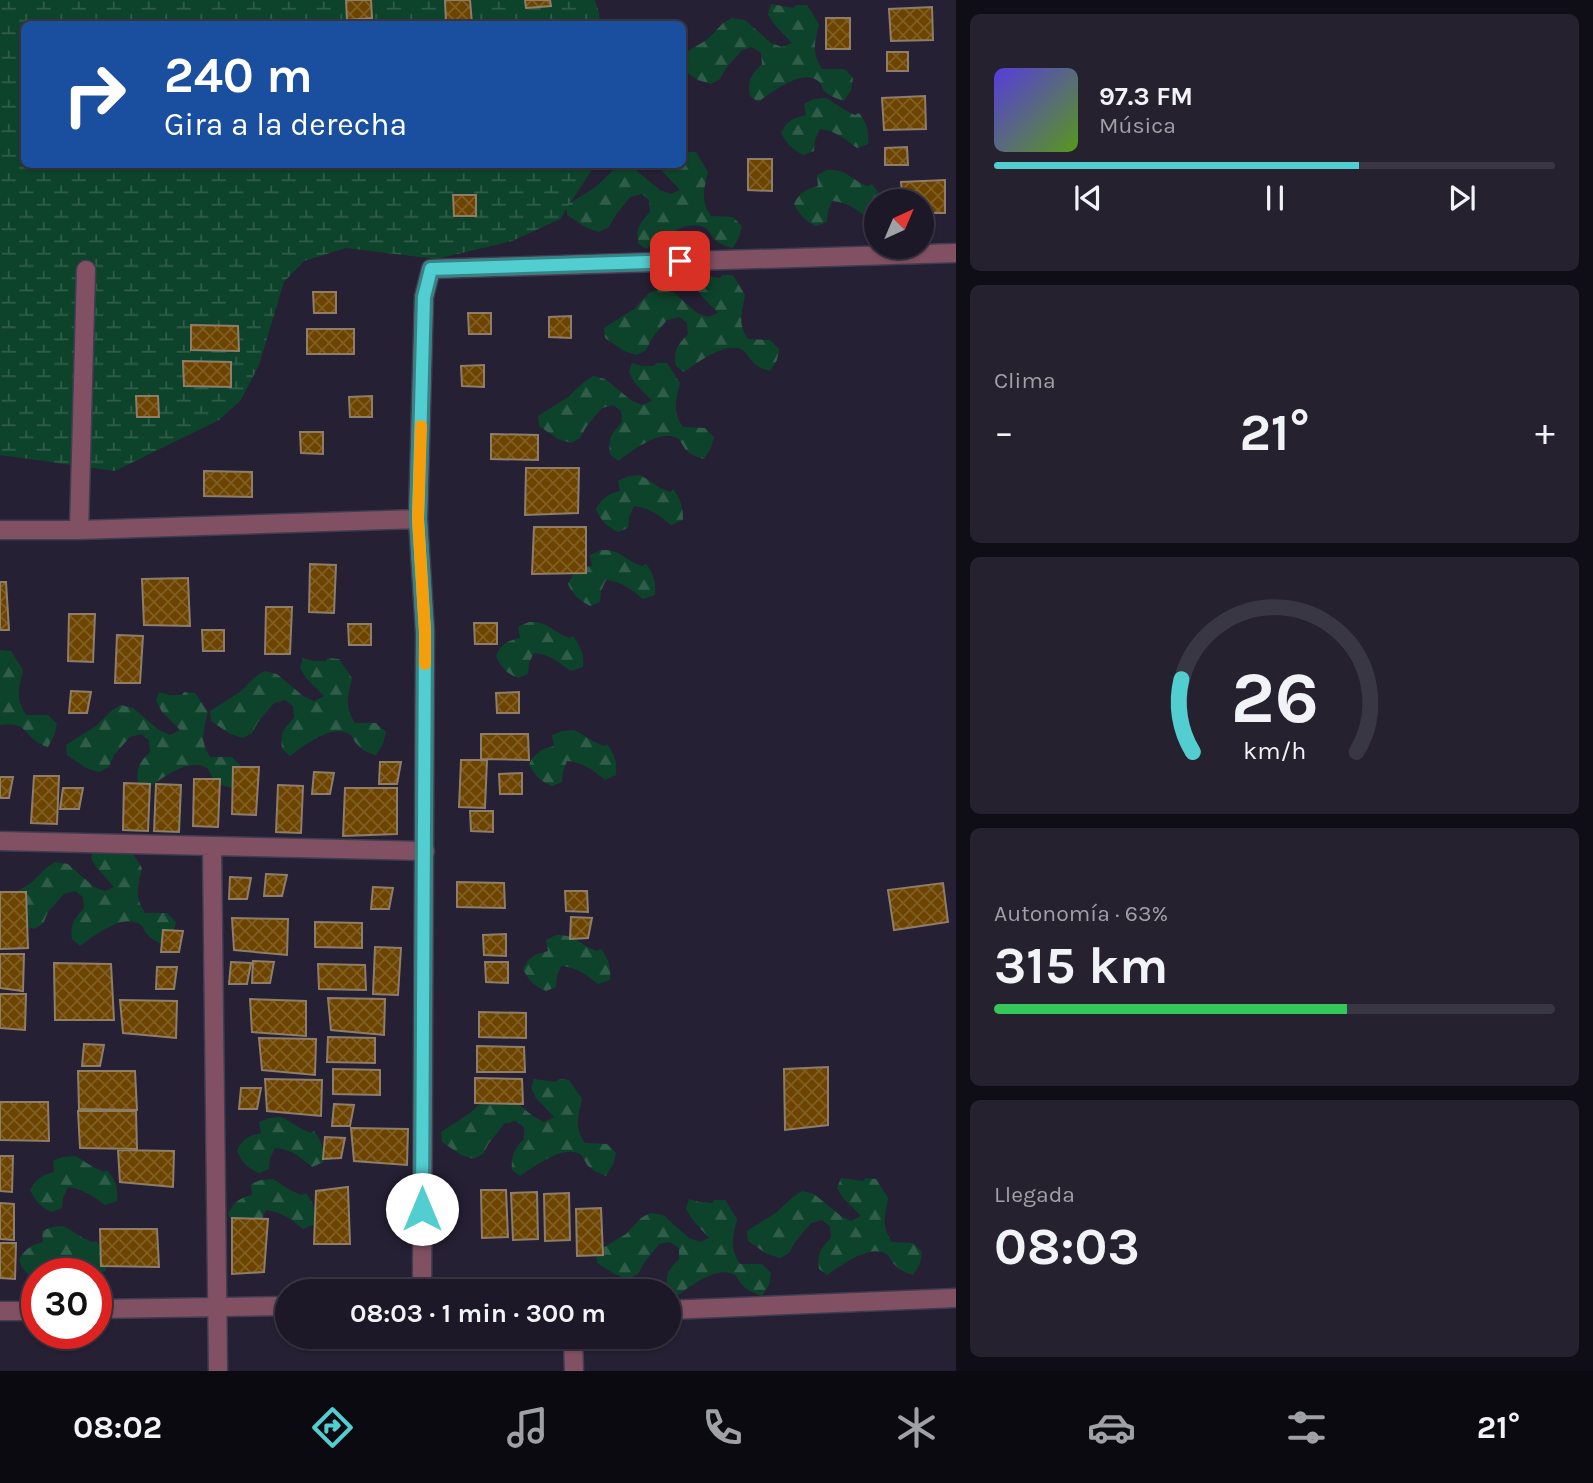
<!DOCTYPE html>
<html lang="es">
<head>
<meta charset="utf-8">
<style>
	:root { --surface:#1c1827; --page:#25212f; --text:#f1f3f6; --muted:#a0a0a7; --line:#3a3744; --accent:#52cdd0 }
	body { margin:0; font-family:Karla,sans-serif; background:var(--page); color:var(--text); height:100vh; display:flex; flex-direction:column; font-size:26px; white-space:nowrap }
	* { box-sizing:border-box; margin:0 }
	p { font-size:23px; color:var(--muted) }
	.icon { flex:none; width:38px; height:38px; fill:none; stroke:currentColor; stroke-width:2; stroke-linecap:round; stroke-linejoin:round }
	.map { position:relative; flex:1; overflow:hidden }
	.panel { display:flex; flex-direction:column; gap:14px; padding:14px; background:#0f0d15; width:637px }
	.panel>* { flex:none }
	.hud { position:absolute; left:21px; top:21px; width:665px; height:147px; border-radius:10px; box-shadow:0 2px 5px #0004,0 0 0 2px var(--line); background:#1a4fa0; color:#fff; overflow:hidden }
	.needle { width:46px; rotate:44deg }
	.buttons { position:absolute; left:864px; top:189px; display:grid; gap:14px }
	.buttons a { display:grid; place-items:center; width:70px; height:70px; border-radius:50%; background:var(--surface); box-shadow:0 2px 5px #0004,0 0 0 2px var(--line); font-size:35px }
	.speed { position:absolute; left:21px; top:1258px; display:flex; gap:14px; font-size:35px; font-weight:700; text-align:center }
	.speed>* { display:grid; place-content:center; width:91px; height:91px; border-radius:50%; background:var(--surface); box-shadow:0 2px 5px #0004,0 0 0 2px var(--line); line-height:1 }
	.speed .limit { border:10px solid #d22; background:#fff; color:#111 }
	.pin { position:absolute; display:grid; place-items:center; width:60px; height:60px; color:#fff; margin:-30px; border-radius:14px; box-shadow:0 4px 10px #0006 }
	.me { position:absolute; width:77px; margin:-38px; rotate:0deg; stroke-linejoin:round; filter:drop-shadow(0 0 5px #0008) }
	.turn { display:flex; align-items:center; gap:24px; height:147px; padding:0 28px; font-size:32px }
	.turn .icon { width:91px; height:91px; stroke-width:2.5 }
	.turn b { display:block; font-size:49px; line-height:60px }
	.big { font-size:52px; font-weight:700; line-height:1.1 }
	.panel .card { flex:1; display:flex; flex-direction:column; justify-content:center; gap:10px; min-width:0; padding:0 24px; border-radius:10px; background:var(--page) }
	.panel .dial { align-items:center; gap:0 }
	.dial svg { height:182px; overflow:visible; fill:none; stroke:var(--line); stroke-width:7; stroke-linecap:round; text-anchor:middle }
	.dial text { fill:var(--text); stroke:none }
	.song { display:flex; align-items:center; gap:21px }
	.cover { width:84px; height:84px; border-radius:10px; background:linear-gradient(135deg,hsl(250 70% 55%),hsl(90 70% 35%)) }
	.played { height:7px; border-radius:4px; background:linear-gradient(90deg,var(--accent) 65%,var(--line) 65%) }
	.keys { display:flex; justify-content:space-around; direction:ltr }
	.heat { display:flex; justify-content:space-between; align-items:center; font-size:38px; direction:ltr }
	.charge { height:10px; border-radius:5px; background:linear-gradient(90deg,#34c759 63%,var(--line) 0) }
	.trip { position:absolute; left:275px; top:1279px; width:406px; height:70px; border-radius:35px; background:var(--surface); box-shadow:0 2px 5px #0004,0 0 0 2px var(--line); font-weight:700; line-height:70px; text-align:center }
	.menu { display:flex; height:112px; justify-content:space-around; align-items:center; background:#0b0a10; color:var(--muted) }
	.menu .icon { width:49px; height:49px }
	.menu .active { color:var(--accent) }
	.menu b { font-size:32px; color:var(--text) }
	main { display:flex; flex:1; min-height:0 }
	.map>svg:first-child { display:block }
</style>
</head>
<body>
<main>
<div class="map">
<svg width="956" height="1371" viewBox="0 0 956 1371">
	<defs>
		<pattern id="forest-firs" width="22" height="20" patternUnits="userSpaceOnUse" patternTransform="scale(1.75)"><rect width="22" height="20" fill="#0e432b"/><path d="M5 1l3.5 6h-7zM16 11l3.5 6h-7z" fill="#305d49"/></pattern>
		<pattern id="wetland-marsh" width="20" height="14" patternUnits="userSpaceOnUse" patternTransform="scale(1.75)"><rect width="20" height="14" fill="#0e432b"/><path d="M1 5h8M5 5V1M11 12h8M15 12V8" fill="none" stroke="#305d49"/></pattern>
		<pattern id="building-cross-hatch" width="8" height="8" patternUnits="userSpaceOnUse" patternTransform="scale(1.75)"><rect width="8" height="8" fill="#6c4400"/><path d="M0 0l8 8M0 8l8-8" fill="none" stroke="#805e25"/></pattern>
	</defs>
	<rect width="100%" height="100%" fill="#252034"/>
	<path fill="url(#forest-firs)" d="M771,4L794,8L796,5H807L819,24C815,42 811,52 822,69H844L853,78L851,90L844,101C837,99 830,96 824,91C822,88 821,83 818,81C802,68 771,93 758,102L750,96C747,80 751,75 762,64L761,53L752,47L742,50L726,68L720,79L711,84L698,80L683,70V54L708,39L723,23L732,18L745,20L771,43L782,47L792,43L774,24L768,14Z
		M826,98C837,104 844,111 855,115L859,113C867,123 869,131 868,144L857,148C845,139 836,131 820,129L815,140L814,151L803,155C792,149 787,144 781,133C787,121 793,118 806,115L804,104L814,99Z
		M685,152H696L708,172C704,190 700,200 711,216L733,217L742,226L739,237L733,248C725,246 719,244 713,238C712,236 708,230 707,229C689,216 660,240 646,249L638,243C636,227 640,223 650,212L649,200L642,194L630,197L615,216L609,227L599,232L587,228L567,215V205L597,186L612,171L621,165L633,168L660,190L671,194L680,190L662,171L659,165L682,164L683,155Z
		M827,170C849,169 850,180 868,186L872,184L878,192L881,201H877V217L869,219C857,210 848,202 832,201L828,211L827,222L816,226C805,221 800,215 794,204C800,192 806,189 818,186L817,175Z
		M697,274L720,278L722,275H733L745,295C742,313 737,323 748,339L770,340L779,349L777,360L770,371C762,369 756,366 751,360C750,359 746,352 744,351C727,339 697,363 684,372L676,366C673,350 677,346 688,334L687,323L679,317L667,320L652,338L646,350L637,355L624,351L605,338L604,328L634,309L649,293L659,288L671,290L697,313L708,317L718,313L700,294L694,284Z
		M632,363L642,366H654L657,363H667L680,383C676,401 672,411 683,427L705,428L714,437L711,448L704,459C697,457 690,455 685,449C685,448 679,440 679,439C662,427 632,451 618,461L610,454C608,438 611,434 622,422L621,411L613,405L602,408L586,427L580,438L571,443L558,439L539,426L538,416L568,397L584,382L593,376L605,379L632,401L642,405L652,401L634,382L629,372Z
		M640,475C651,481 658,488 670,492L673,489C681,500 683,507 683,520L671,525C659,515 650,508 634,506L629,517L628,528L618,532C606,526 601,521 596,509C602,498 608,494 620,491L618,481L629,476Z
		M601,550C621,549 624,560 642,566L646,564C654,574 656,582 655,595L643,599C631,589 622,582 606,580L601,591L600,602L590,606C579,600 573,595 568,584C574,572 579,568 592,566L590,555Z
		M529,622C549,621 552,632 570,638L573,636C581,647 584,654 583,667L571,671C558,662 549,654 534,653L529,663L528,674L518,678C506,673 501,667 496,656C501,644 507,641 520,638L518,627Z
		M0,650L11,651L23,670C19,688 15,698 26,715H48L57,724L54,736L48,747C22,739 30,720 0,725Z
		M303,658L314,661H326L328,658L339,659L352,678C348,696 344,706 355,723H376L386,732L383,744L376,755C368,753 362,750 357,744C356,744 351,735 351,735C333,722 303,746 290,756L282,749C280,733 283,729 294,718L293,706L285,700L274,703L258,722L252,733L243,738L230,734L211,721L210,711L240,692L255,677L264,671L277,674L303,696L314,701L324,696L306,678L300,668Z
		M159,692L170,695H182L184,692L195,693L208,712C204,730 199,740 210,757H232L241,766L239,777L232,788C224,786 218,784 213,778C212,776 208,769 207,768C189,756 160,780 146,789L138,783C136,768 139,763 150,752L149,740L141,734L130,737L114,755L109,767L99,772L86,768L67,755L66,745L96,726L111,711L121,705L133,708L159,730L170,735L180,730L162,712L156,701Z
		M574,730C585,735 592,742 604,746L607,744C615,755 617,762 616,775L605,780C593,770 583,762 567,761L563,772L562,782L552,786C540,781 535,776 529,764C535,753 541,749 554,746L552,735L562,731Z
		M94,848L130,849L142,868C138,887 134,896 145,913H167L176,922L173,934L167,945C159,943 152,940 147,934C146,933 142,926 141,925C123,912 94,936 80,946L72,939C70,924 74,919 84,908L83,897L75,891L64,894L48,912L43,924L34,929L21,924L1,901L31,883L46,868L55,862L68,864L94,887L105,891L114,887L97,868L91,858Z
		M556,935C576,934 580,945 597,951L601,949C609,960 611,967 610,980L598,984C586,975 577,967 561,966L557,976L556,987L546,991C534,986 529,981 523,969C529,957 535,954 548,951L546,940Z
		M534,1079L556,1082L559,1079L569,1080L582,1099C578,1117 574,1127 585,1143L607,1144L616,1153L613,1165L606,1176C599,1173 593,1171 587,1165C587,1164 582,1156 581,1155C564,1143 534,1167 520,1176L512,1170C511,1156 514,1149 524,1139V1127L515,1121L504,1124L489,1143L483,1154L473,1159L461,1155L442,1142L441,1132L470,1113L486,1098L507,1095L534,1117L544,1122L554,1117L536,1098L531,1088Z
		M281,1117C292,1122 299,1129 311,1133L314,1131C322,1142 324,1149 324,1162L312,1167C300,1157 291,1149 275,1148L270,1158L269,1169L259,1173C247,1168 242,1162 237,1151C242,1139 249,1136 261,1133L259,1122L269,1118Z
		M75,1156C85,1161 93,1168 104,1172L107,1170C116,1181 118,1188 117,1201L105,1205C93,1196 84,1189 68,1187L63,1198L62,1208L52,1212C40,1207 36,1201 30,1190C36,1179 42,1175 54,1172L53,1161L63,1157Z
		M841,1178L863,1181L866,1178L876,1179L888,1198C885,1216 881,1226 892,1242L913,1243L922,1252L920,1264L913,1275C906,1273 899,1270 894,1264C893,1264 888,1255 888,1255C871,1242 840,1266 827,1275L819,1269C817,1254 820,1249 831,1238L830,1226L822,1220L811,1223L795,1242L789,1253L780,1258L767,1254L748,1241L747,1231L777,1212L793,1197L802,1191L814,1194L841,1216L851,1221L861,1216L843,1198L837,1188Z
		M273,1179C283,1185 291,1192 302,1195L306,1193C314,1204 316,1211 315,1224L303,1229C291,1219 282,1212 266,1210L261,1221L233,1223L228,1214C234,1202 239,1198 252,1195L251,1184L261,1180Z
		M689,1199L699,1202L712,1203L714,1200H725L737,1219C733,1237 729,1247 740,1264H762L771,1273L769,1285L762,1296C754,1293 748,1291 742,1285C741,1284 737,1277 736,1276C719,1263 689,1287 676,1297L668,1291C665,1275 668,1270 679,1259V1248L670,1242L659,1244L644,1263L638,1274L629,1279L616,1275L597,1263L596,1252L626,1234L641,1218L650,1213L663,1215L689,1238L700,1242L709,1238L692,1219L686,1209Z
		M63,1226C74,1231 82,1239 93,1242L96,1241C105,1251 107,1258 106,1271C89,1278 89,1268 75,1261C69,1258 63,1258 57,1257L52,1268V1274H37V1281C27,1276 23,1269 19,1260C25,1249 31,1245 43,1242L42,1231L52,1227Z"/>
	<path fill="url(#wetland-marsh)" d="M0,0H595L599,13L600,24H24V164L595,165L560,219L512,241L436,259L346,248L304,261L284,282L259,365L241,400L219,420L115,471L0,455Z"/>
	<path fill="url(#building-cross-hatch)" stroke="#8f7d68" stroke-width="2" d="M346,0H371L372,18L347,20Z
		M445,0H470L472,24H446Z
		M525,0H550L551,6L526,8Z
		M932,7L933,40L891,41L889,9Z
		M826,18H850V49H826Z
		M887,52H908V71H887Z
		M925,96L926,129L884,130L882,98Z
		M907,147L908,165H885V148Z
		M748,159H772V191L748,190Z
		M945,180V213H922V201H903L901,182Z
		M453,195H476V216H454Z
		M313,292H336V313H314Z
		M468,313H491V334H469Z
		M571,316V338L549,337V317Z
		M191,325L238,326L239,351L191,350Z
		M307,329H354V354H307Z
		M183,361L231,362V387L184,386Z
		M484,365V387L462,386L461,366Z
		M136,396H158L159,417H137Z
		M372,396V417H350L349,397Z
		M300,432H323V454L301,453Z
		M491,434L538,435V460L491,459Z
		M526,468H579L578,513L525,515Z
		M204,471L252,472V497L204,496Z
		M534,527H586V573L532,574Z
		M310,564L336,565L334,613L309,612Z
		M188,578L190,626L144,625L142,579Z
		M0,582H6L9,630H0Z
		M266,607H292L290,654H265Z
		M69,614H95L93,662L68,661Z
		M474,623H497V644H475Z
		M348,624H371V645H349Z
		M202,630H224V651H203Z
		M117,635L143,636L140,683H115Z
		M71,691L91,692L87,713H69Z
		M519,692V713H497L496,693Z
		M481,734H528L529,760L481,759Z
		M461,760H487L485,808L459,807Z
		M380,762H401L397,784H379Z
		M233,767H259L256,815L232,814Z
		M314,772L334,773L330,794H312Z
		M522,773V794H500L499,774Z
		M34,776H59L57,824L31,823Z
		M0,777H13L9,798H0Z
		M194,779H220L218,827L193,826Z
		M124,783L150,784L148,831L123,830Z
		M156,784L181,785L179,832L154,831Z
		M278,785L303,786L301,833L276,832Z
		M63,788H83L79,809H60Z
		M345,788H397V834L343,836Z
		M470,811H493V832L471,831Z
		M266,874L287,875L282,896H264Z
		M230,877L251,878L247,899H229Z
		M457,882L504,883L505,908L457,907Z
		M943,883L948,922L894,930L888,890Z
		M373,887L393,888L389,909H371Z
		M565,891H587L588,912L566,911Z
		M0,892H26L28,948L0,949Z
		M571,917L592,918L588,938L570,939Z
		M232,918L288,919L287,955L234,950Z
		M315,922L362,923V948L315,947Z
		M163,930L183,931L179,952H161Z
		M506,934V956L484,955L483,935Z
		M375,947L401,948L398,995L373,994Z
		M0,954H24L23,991L0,988Z
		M253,961L274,962L270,983H252Z
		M231,962L251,963L247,984H229Z
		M485,962H508V983L486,982Z
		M54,963L111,964L114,1020H55Z
		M318,964L365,965L366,990L319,989Z
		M157,967H177L174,989H156Z
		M0,994H26L25,1030L0,1028Z
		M328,998L385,999L384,1035L331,1030Z
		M250,999L306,1001V1036L252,1032Z
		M120,1000L177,1001L176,1038L123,1033Z
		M479,1012L526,1013V1038L479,1037Z
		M328,1037L375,1038V1063L327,1062Z
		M259,1038L316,1039L315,1075L262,1070Z
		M84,1044L104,1045L100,1066H82Z
		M477,1046L524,1047L525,1072H477Z
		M828,1067V1125L785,1130L784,1069Z
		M333,1069L380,1070V1095L333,1094Z
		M78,1071H135L137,1110L79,1109Z
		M475,1078L522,1079L523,1104L475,1103Z
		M265,1079L322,1080L321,1116L267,1111Z
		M241,1088H261L257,1109H239Z
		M0,1102H48L49,1141L0,1140Z
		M334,1104L354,1105L350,1126H332Z
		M78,1111H136L137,1149L80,1148Z
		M351,1128L408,1129L407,1165L354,1161Z
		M325,1137L345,1138L341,1158L323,1159Z
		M118,1150L174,1151L173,1187L120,1182Z
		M0,1156H13L12,1192L0,1191Z
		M348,1187L350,1244H314L316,1191Z
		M481,1190H506L508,1237L482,1238Z
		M537,1192L538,1239L513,1240L511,1193Z
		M569,1193L570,1240L545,1241L544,1194Z
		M0,1203L14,1204V1240L0,1239Z
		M601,1208L603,1255L577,1256L576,1209Z
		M232,1218L268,1219L264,1272L232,1274Z
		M100,1229H157L159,1267L101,1266Z
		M0,1243H16L15,1279L0,1278Z"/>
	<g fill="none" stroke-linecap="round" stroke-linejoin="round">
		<defs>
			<path id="street" d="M0,530H79L418,519
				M79,530L86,270
				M0,841L425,851
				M212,846L218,1371
				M422,1292L425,632L418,519L424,297L431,269L956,253
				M96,1309L287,1306
				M668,1310L956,1298
				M0,1311H37
				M573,1337L574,1371"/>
		</defs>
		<use href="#street" stroke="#413c50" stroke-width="21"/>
		<use href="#street" stroke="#815163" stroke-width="18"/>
	</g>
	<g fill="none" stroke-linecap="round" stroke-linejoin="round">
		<defs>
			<path id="route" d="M422,1209L425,632L418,519L424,297L431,269L680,261"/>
		</defs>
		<use href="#route" stroke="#358587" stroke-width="18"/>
		<use href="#route" stroke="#52cdd0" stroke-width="12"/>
		<path stroke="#f59e0b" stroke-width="12" d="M421,426L418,519L425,632V664"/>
	</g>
</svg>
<div class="buttons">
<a><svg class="needle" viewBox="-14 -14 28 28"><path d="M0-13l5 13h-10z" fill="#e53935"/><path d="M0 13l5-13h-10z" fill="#a0a0a7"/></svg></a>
</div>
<div class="speed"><div class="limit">30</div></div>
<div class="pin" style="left:680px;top:261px;background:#d93025"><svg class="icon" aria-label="arrive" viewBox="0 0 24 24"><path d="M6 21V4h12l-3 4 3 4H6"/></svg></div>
<svg class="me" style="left:422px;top:1209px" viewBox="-20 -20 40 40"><circle r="19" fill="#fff"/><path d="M0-13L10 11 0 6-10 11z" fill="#52cdd0"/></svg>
<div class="trip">08:03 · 1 min · 300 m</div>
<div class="hud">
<div class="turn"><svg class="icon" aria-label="right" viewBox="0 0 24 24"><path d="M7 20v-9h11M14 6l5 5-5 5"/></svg><div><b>240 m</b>Gira a la derecha</div></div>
</div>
</div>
<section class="panel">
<div class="card">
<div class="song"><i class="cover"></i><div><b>97.3 FM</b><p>Música</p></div></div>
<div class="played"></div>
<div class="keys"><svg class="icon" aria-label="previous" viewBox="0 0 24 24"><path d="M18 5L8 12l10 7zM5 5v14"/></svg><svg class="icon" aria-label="pause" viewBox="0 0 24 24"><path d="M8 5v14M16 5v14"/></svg><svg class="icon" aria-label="next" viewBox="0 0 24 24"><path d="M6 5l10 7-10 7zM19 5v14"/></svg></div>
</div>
<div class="card"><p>Clima</p>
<div class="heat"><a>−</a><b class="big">21°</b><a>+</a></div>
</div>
<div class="card dial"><svg viewBox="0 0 100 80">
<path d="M14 69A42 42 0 1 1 86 69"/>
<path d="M14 69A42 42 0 0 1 9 37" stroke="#52cdd0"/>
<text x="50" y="56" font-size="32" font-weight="700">26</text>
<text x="50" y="72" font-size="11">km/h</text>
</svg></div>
<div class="card"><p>Autonomía · 63%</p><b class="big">315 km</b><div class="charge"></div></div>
<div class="card"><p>Llegada</p><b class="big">08:03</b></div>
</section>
</main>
<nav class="menu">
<b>08:02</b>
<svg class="icon active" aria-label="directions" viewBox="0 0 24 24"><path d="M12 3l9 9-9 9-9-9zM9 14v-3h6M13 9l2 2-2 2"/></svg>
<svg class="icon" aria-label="music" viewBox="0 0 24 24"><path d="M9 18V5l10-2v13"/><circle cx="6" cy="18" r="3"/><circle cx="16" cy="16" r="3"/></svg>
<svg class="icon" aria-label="phone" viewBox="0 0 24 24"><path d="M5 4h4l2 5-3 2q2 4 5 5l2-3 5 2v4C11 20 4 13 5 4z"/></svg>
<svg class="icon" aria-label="climate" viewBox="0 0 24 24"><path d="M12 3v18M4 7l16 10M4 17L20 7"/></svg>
<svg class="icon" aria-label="car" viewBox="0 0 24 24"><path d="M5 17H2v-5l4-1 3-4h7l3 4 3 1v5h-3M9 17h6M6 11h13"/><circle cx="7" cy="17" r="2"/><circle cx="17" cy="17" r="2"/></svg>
<svg class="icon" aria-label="filters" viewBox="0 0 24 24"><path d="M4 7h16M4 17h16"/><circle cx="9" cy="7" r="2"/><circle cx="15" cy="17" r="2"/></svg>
<b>21°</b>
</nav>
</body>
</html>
